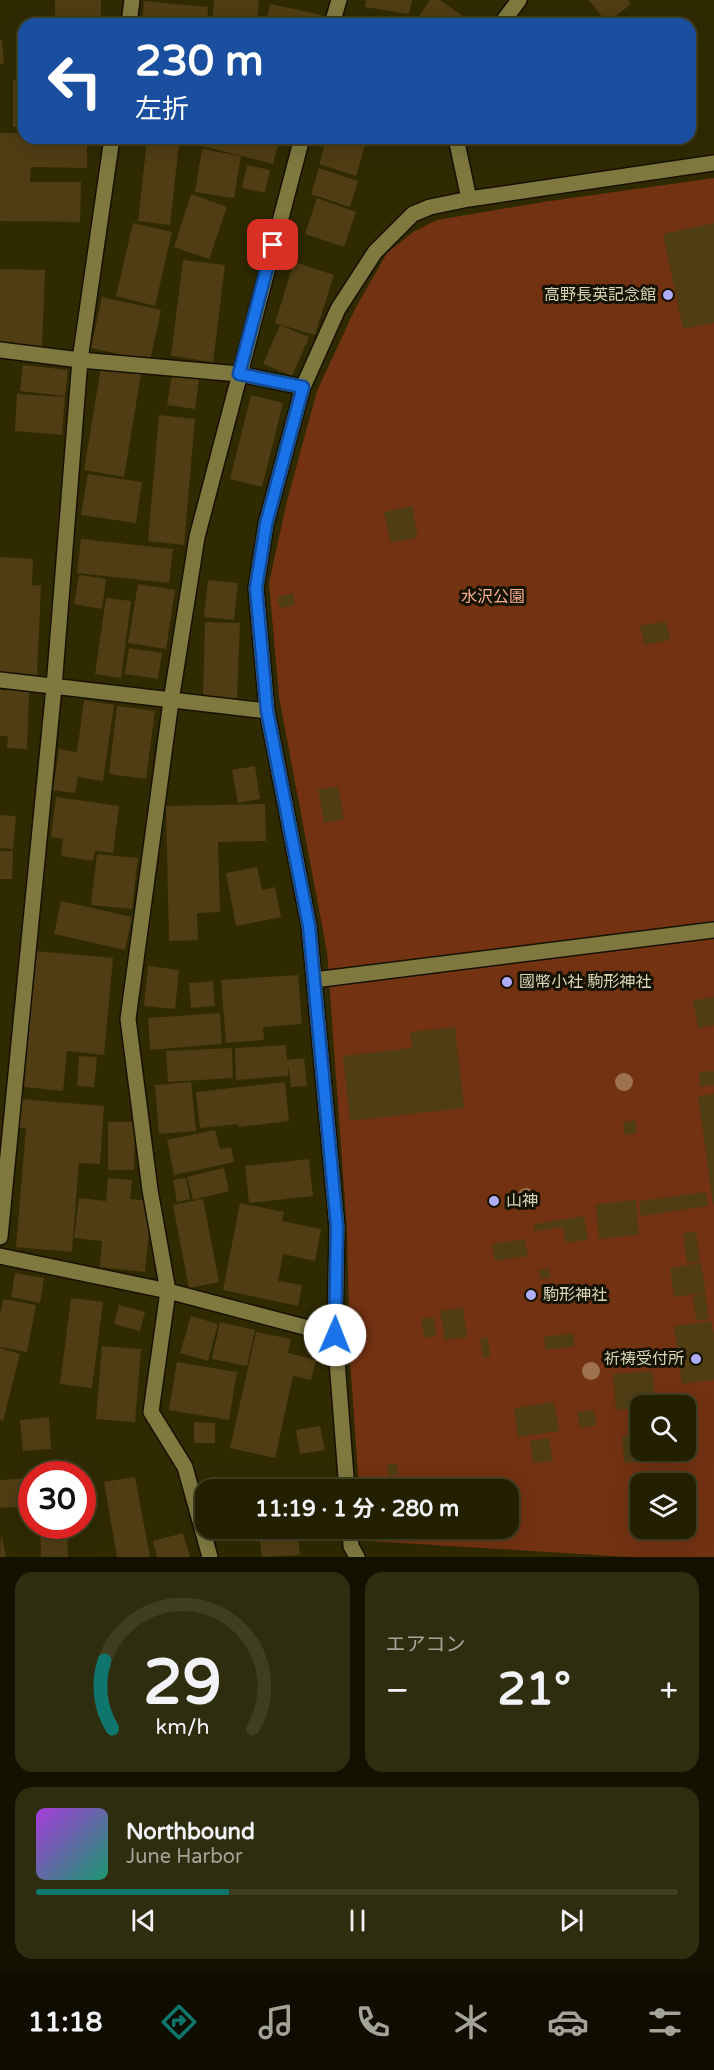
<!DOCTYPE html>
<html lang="ja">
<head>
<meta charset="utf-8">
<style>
	:root { --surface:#232000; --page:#2f2d0f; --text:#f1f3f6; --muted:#a3a399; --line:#403e22; --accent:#0f766e }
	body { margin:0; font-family:"Varela Round","Noto Sans JP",sans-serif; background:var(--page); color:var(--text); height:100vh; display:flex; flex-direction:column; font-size:22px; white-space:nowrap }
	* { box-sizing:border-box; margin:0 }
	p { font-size:20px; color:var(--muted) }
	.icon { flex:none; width:33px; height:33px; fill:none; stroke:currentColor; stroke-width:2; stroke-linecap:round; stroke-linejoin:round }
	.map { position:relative; height:1557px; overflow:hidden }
	.side { display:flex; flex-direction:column; gap:15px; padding:15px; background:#131200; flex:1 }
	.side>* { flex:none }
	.hud { position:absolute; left:18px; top:18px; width:678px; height:126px; border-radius:18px; box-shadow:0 6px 24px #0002,0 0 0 2px var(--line); background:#1a4fa0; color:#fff; overflow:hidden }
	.fabs { position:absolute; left:630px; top:1395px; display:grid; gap:12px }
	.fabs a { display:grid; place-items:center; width:66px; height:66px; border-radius:12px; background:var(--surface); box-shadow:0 6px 24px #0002,0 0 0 2px var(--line); font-size:30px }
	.speed { position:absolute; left:18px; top:1461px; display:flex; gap:12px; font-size:30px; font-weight:700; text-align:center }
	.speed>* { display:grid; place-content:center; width:78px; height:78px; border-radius:50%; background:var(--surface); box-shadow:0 6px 24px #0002,0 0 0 2px var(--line); line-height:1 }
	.speed .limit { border:9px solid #d22; background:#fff; color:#111 }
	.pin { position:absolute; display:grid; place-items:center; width:51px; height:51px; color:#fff; margin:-26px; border-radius:12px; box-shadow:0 3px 9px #0006 }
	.me { position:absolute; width:66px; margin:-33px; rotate:1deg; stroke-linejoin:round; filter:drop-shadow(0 0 4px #0008) }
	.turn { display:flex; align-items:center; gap:21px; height:126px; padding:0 18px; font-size:27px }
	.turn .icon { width:78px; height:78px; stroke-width:2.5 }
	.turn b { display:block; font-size:42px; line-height:51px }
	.big { font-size:45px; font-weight:700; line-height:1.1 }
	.side .tile { flex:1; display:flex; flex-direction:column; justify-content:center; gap:9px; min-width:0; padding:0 21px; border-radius:18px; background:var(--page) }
	.side .dial { align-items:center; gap:0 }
	.dial svg { height:156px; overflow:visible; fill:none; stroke:var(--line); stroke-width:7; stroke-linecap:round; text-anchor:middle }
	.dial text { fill:var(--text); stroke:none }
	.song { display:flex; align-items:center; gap:18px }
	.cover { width:72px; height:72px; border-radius:9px; background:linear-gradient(135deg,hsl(280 70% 55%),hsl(160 70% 35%)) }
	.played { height:6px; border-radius:3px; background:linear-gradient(90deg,var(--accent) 30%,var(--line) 30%) }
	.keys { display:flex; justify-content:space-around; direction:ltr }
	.heat { display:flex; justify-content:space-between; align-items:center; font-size:33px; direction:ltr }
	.side .tiles { flex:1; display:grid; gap:15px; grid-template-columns:1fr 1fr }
	.tile:last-child { grid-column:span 2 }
	.trip { position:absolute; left:195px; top:1479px; width:324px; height:60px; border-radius:18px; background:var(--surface); box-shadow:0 6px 24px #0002,0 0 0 2px var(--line); font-weight:700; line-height:60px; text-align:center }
	.dock { display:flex; height:96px; justify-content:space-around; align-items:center; background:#0e0d00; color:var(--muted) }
	.dock .icon { width:42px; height:42px }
	.dock .selected { color:var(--accent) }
	.dock b { font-size:27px; color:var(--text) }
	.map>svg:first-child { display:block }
</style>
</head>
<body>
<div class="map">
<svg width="714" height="1557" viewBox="0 0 714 1557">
	<rect width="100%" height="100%" fill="#2f2a00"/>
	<path fill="#733212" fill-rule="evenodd" d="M714,178V1557H628L368,1541L365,1529L508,1528V1490L359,1489L350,1360L347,1230L327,952L279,697L269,583L287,501L317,391L356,307L387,253L413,232L437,220L543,202ZM640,1406H686V1450H640ZM640,1484H686V1528H640Z"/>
	<path fill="#503d13" d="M55,0H101V24H55Z
		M214,0H259L257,24H212Z
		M366,0H412L409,14L365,7Z
		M430,0H440L466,18L462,24H414Z
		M589,0H628L631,4L607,23Z
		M144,1L208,7L207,24H142Z
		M270,4L322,15L320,24H266Z
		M0,40H2L4,64H0Z
		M13,80H24V127H13Z
		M0,133H24V138H87V168L31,167L30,182H81L80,222L0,221Z
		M201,138H252L278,145L273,164L199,145Z
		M327,138L367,139L356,176L319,164Z
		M147,139L179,143L170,225L138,221Z
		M202,149L241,156L234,198L195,192Z
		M247,165L270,170L265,193L242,188Z
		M319,168L358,181L350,207L311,194Z
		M191,194L227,207L209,259L174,247Z
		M317,198L356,212L344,247L305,234Z
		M133,223L172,232L155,306L116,296Z
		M714,223V323L683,329L663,234Z
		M183,260L225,265L213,362L171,356Z
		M294,262L334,275L315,335L275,323Z
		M0,269L45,270L42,348L0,347Z
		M102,297L161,310L150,361L91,348Z
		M280,325L309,337L292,376L263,364Z
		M23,365L68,370L65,396L20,391Z
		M101,367L141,374L124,477L84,470Z
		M172,375L199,379L195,409L167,405Z
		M17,394L65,397L62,435L15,431Z
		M251,395L283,403L262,487L230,479Z
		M159,415L195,419L184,545L148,541Z
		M88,474L142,482L136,523L81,515Z
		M412,506L418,537L391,543L384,512Z
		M81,539L173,549L169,583L77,573Z
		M0,557L33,559L32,585L41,586L37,675L0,674Z
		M79,575L106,579L102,609L74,604Z
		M208,580L238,583L234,620L204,617Z
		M138,584L175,590L166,649L128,643Z
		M293,593L295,605L280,608L277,597Z
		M106,598L131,601L121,678L95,674Z
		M666,621L670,640L644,645L640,626Z
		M205,622L240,623L237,698L203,697Z
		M129,648L162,653L158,679L125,674Z
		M0,690L29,691L27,749L7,748L8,736H0Z
		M84,700L114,705L103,781L78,777L75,793L53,790L59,749L77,752Z
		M117,706L155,711L146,779L109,774Z
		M255,766L260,799L238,803L232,770Z
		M338,786L344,819L324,823L318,790Z
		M56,797L119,806L113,853L95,851L93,861L61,856L63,839L51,837Z
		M265,804L266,841L218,842L220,912L197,913L198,940L169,941L166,806Z
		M0,815L16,816L13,849L0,848Z
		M0,851H13L12,879H0Z
		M97,854L138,858L132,909L91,905Z
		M257,867L262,890L275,887L281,917L236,926L226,873Z
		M61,901L132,917L125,950L54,934Z
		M35,951L113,958L104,1055L67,1051L63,1091L24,1087Z
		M148,966L179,970L175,1009L144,1006Z
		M298,975L302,1024L263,1027L264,1040L226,1043L221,980Z
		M213,981L215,1006L191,1008L189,983Z
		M714,997V1025L698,1028L693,1000Z
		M220,1013L222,1044L150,1050L148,1018Z
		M455,1027L464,1108L350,1121L343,1056L412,1048L410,1032Z
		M286,1045L287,1060L304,1058L307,1086L291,1087L288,1065V1076L236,1080L235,1048Z
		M232,1048L233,1078L168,1082L166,1051Z
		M79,1056L97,1057L94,1087L77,1086Z
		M714,1071V1085L700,1087L699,1072Z
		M191,1082L196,1131L159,1134L155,1085Z
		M285,1082L289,1121L239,1127L238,1124L200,1128L196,1092Z
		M714,1094V1204H713L698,1096Z
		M20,1099L104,1106L100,1164L79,1163L72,1252L16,1247L26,1128L17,1127Z
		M635,1120L637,1133L625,1135L623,1122Z
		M108,1122H135L134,1170H108Z
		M215,1130L220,1149L231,1147L234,1162L174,1175L167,1140Z
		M309,1159L313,1196L249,1203L245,1166Z
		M224,1168L229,1191L193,1200L187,1177Z
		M108,1178L132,1180L130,1199L152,1201L145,1272L100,1267L102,1241L74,1238L79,1198L106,1201Z
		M186,1178L190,1199L177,1202L173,1180Z
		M706,1192L708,1206L641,1216L639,1201Z
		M203,1199L219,1282L189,1288L173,1205Z
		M636,1200L639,1235L599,1239L596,1204Z
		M240,1203L284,1212L282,1221L321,1229L315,1261L283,1254L278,1281L302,1285L298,1306L223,1290Z
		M584,1216L588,1240L565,1243L563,1227L534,1231V1224Z
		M696,1232L700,1262L687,1263L683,1233Z
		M525,1239L528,1256L495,1261L492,1244Z
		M701,1263L706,1293L674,1297L670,1268Z
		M549,1268L550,1278L541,1279L539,1270Z
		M15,1273L44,1278L40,1303L11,1297Z
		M705,1294L709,1319L696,1320L693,1296Z
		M71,1298L103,1302L92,1388L60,1384Z
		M3,1299L36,1305L27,1352L0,1347V1315Z
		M119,1305L145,1312L140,1331L114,1324Z
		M463,1308L467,1337L445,1340L440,1311Z
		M191,1316L218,1324L208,1361L180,1353Z
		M434,1317L436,1336L424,1338L421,1319Z
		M712,1321L714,1339V1380L682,1384L674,1326Z
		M220,1322L255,1330L247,1366L212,1359Z
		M256,1332L291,1339L288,1353L316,1360L311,1380L293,1376L275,1458L230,1448Z
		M573,1333L575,1346L546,1350L544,1337Z
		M488,1337L490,1357L483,1358L480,1339Z
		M102,1346L141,1349L135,1422L96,1419Z
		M0,1348L20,1354L3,1421L0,1420Z
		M177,1362L237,1372L229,1420L169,1410Z
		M652,1371L656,1406H640V1408L616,1410L613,1374Z
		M554,1402L559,1431L518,1437L514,1408Z
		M594,1410L597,1425L580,1428L577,1412Z
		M640,1412V1450H664L665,1459L624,1463L622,1436L630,1435L628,1413Z
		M49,1417L51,1449L23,1451L20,1420Z
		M194,1422L215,1423V1443H194Z
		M320,1426L325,1450L300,1454L296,1430Z
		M549,1438L553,1461L533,1463L530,1441Z
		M397,1463L399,1475L389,1477L387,1465Z
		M135,1477L150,1557H117L104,1482Z
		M32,1478V1506L0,1508V1480Z
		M395,1480L397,1488L404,1486V1490H372L371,1485Z
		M40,1526H67L68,1557H41Z
		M258,1528H297L300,1555L262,1557Z
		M1,1533L6,1557H0Z
		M183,1533L190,1557H157L153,1541Z"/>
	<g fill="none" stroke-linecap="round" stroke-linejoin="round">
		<defs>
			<path id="minor" d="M129,24L132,0
				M332,24L339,0
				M501,24L519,0
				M456,138L469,199
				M0,350L80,360L239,374L303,387
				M0,680L267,711L309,926L337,1227L335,1335L347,1490
				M267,711L256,588L266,524L303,387L338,309L375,252L413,214L430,207L469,199L714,163
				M314,980L714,930
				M0,1237L54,687L80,360L112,138
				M0,1256L168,1291L335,1335
				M350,1528L351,1546L357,1557
				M210,1557L185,1467L151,1412L168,1291L150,1190L128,1019L171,701L197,537L302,138"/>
		</defs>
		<use href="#minor" stroke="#161200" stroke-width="18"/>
		<use href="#minor" stroke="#7f7940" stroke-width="15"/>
	</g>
	<g fill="#9e724e">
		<circle cx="624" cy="1082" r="9"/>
		<circle cx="526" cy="1197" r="9"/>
		<circle cx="591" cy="1371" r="9"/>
	</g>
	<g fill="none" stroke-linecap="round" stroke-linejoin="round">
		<defs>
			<path id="route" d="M273,245L239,374L303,387L266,524L256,588L267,711L309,926L337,1227L335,1335"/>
		</defs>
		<use href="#route" stroke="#114b97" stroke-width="15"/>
		<use href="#route" stroke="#1a73e8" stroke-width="10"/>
	</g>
	<g fill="#afaefa" stroke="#151200" stroke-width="2">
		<circle cx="668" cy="295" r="6"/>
		<circle cx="507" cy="982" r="6"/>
		<circle cx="494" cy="1201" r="6"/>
		<circle cx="531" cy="1295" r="6"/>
		<circle cx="696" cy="1359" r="6"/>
	</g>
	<g text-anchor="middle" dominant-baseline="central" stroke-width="6" stroke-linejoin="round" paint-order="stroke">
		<g font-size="16" fill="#d8d6b9" stroke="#151200" text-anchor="start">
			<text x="656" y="295" text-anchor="end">高野長英記念館</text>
			<text x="519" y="982">國幣小社 駒形神社</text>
			<text x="506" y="1201">山神</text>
			<text x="543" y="1295">駒形神社</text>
			<text x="684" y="1359" text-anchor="end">祈祷受付所</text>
		</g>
		<g font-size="16" fill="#f9ad8d" stroke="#151200">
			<text x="493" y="597">水沢公園</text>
		</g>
	</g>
</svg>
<div class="fabs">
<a><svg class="icon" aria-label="search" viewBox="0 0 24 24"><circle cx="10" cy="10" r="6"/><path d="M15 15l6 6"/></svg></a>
<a><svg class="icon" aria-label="layers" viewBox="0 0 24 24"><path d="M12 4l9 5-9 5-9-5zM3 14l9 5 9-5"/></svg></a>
</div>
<div class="speed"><div class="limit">30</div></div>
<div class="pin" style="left:273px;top:245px;background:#d93025"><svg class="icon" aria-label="arrive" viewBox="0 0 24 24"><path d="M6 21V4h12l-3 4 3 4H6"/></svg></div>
<svg class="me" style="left:335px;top:1335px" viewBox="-20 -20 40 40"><circle r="19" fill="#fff"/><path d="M0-13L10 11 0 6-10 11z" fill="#1a73e8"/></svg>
<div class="trip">11:19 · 1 分 · 280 m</div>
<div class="hud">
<div class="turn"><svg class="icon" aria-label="left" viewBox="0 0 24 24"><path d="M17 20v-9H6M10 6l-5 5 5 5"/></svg><div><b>230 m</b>左折</div></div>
</div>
</div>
<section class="side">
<div class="tiles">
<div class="tile dial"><svg viewBox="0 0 100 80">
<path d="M14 69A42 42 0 1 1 86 69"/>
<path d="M14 69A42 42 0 0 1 10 34" stroke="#0f766e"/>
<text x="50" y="56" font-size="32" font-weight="700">29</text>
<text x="50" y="72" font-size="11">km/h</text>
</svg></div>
<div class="tile"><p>エアコン</p>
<div class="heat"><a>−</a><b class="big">21°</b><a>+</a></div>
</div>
<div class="tile">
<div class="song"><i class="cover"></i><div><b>Northbound</b><p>June Harbor</p></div></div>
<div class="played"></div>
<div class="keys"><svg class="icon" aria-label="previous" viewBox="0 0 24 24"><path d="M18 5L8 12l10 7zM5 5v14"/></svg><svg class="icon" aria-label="pause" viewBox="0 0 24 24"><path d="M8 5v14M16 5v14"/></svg><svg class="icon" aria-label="next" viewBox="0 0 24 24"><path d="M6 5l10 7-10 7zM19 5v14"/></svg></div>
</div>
</div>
</section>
<nav class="dock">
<b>11:18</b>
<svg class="icon selected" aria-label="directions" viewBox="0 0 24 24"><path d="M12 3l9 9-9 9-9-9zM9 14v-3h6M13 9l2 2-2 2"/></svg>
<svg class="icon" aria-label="music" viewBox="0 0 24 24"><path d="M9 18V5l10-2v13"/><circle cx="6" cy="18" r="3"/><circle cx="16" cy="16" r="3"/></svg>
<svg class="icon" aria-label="phone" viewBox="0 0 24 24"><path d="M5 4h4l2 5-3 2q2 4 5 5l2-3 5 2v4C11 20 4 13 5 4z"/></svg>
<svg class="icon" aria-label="climate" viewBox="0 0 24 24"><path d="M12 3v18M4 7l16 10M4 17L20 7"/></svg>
<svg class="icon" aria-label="car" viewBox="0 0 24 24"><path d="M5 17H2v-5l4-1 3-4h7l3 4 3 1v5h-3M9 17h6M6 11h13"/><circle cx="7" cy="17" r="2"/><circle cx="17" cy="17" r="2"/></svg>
<svg class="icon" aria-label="filters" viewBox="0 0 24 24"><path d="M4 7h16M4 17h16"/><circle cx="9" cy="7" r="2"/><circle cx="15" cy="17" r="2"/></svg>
</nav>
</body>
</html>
